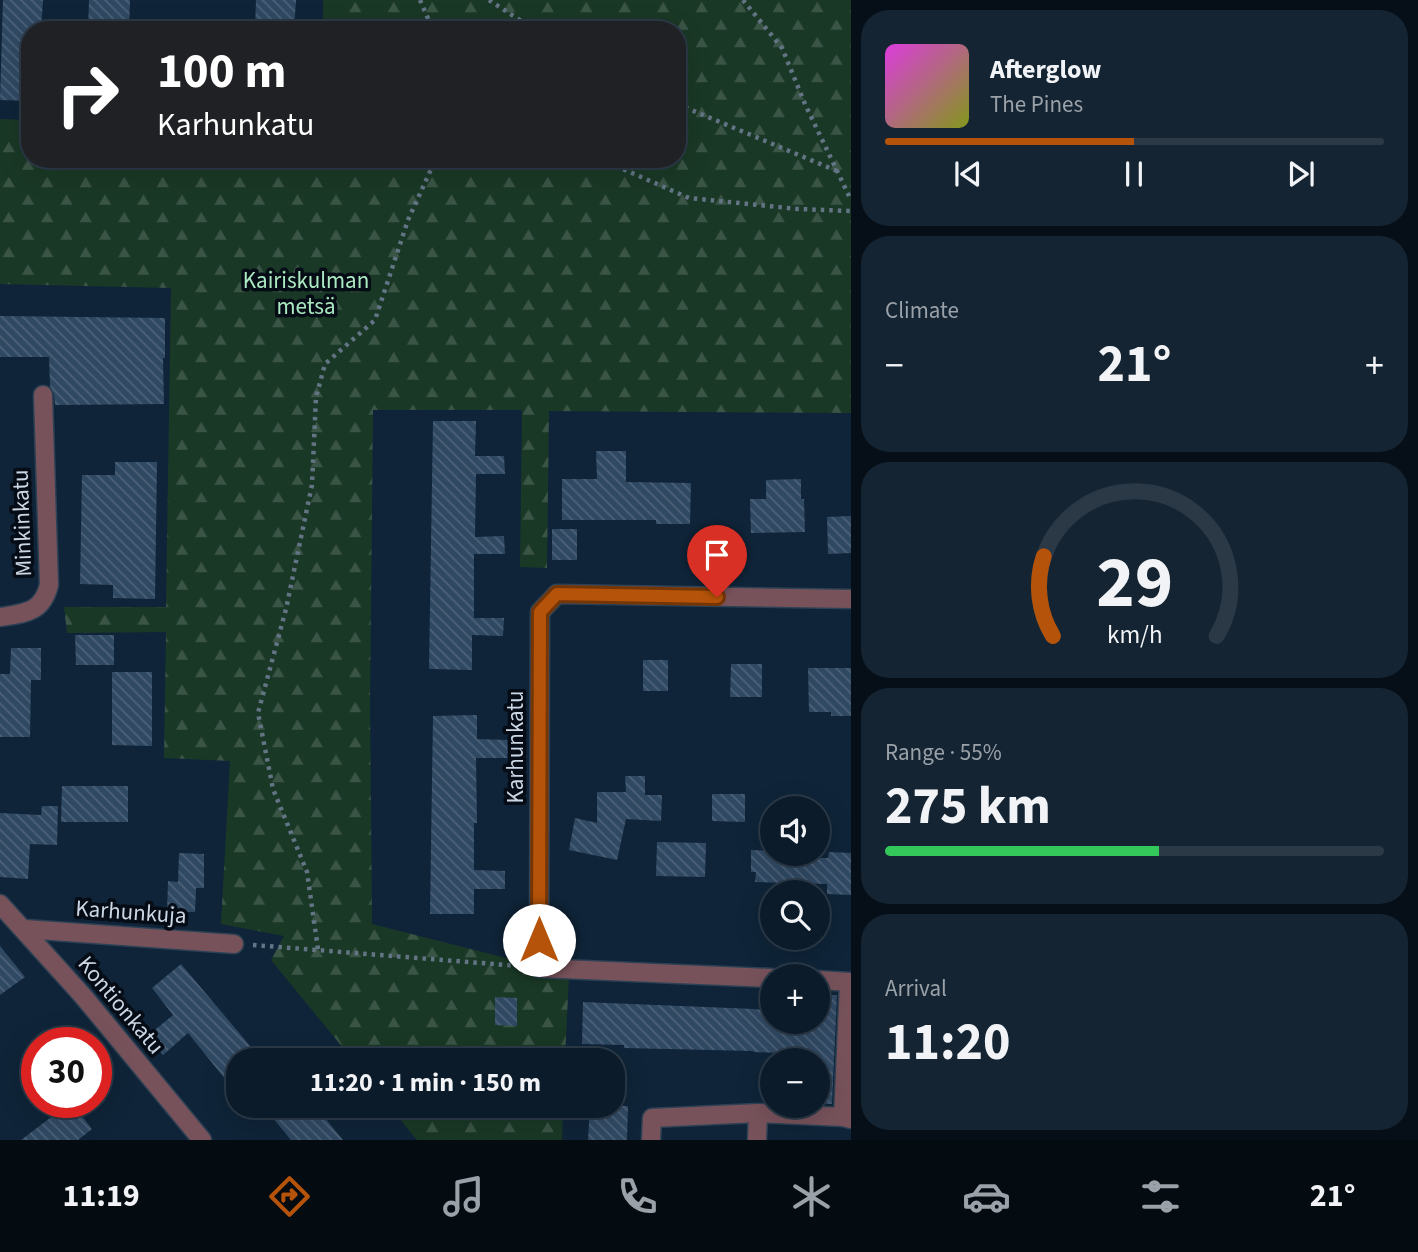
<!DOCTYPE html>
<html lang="en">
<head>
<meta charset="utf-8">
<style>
	:root { --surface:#0b1b2a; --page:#142432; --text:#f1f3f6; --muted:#9aa1a8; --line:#2b3947; --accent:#b45309 }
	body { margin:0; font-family:"Source Sans 3",sans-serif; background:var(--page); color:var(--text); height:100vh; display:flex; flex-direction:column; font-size:26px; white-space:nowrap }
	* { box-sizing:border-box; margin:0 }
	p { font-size:23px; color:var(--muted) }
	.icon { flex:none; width:38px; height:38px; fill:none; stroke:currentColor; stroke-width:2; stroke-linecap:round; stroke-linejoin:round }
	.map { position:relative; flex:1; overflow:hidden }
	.panel { display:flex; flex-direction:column; gap:10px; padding:10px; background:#060f17; width:567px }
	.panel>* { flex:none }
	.hud { position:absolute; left:21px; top:21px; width:665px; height:147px; border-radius:28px; box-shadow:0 7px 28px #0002,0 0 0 2px var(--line); background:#202124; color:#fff; overflow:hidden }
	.fabs { position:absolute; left:760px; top:796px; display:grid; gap:14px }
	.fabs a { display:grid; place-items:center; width:70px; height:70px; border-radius:50%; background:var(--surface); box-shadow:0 7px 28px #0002,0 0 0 2px var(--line); font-size:35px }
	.speed { position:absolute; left:21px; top:1027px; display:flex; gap:14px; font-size:35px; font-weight:700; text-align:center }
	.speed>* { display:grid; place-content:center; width:91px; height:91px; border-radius:50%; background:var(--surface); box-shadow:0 7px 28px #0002,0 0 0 2px var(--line); line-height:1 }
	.speed .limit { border:10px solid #d22; background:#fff; color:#111 }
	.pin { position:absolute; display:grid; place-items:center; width:60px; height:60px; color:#fff; margin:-72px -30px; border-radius:50% 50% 50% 0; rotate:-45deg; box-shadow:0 0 7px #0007 }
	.pin .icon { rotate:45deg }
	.me { position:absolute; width:77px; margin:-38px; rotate:0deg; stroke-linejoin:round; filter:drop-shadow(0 0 5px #0008) }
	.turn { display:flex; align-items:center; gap:24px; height:147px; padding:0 21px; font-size:32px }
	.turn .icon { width:91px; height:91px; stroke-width:2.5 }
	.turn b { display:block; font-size:49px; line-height:60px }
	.big { font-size:52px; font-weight:700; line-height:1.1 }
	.panel .card { flex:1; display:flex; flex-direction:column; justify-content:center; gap:10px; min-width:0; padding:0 24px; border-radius:28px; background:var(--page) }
	.panel .dial { align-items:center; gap:0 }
	.dial svg { height:182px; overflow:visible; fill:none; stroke:var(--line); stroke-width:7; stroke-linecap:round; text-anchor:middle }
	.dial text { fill:var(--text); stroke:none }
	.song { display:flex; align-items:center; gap:21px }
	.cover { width:84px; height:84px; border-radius:10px; background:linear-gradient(135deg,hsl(300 70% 55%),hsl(70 70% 35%)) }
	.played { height:7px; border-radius:4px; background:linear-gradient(90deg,var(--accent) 50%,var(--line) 50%) }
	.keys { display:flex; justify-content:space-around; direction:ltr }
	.heat { display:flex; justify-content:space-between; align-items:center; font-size:38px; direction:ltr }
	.charge { height:10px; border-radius:5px; background:linear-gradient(90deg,#34c759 55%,var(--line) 0) }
	.trip { position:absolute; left:226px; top:1048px; width:399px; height:70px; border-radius:28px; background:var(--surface); box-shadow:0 7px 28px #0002,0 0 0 2px var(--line); font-weight:700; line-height:70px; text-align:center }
	.tabs { display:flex; height:112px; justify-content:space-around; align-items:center; background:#040b11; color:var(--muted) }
	.tabs .icon { width:49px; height:49px }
	.tabs .active { color:var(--accent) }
	.tabs b { font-size:32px; color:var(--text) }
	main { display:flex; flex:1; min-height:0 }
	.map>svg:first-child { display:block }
</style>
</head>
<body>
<main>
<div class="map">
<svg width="851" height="1140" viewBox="0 0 851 1140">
	<defs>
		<pattern id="forest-firs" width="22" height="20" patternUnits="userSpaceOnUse" patternTransform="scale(1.75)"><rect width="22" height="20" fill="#1a3826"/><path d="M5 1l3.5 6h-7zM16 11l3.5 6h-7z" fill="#3a5445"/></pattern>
		<pattern id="building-back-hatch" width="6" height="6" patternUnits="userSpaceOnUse" patternTransform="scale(1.75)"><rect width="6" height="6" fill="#304963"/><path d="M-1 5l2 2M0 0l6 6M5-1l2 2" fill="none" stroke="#4d6279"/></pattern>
	</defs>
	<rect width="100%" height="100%" fill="#0f2438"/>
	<path fill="url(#forest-firs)" d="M323,0H851V413L549,411L547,568L520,567L522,410H373L370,702L372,924L569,974L565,1060H353L271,960L284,936L221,924L230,761L164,758L166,632L67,633L64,607H166L171,288L0,284V119L30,120V159H677V30H323Z
		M389,1106H563L562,1140H417Z"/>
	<path fill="url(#building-back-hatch)" d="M3,0H43L41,30H30V101L0,100Z
		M89,0H130L129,30H88Z
		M256,0H296L294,30H255Z
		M0,316L165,318V358H163L164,404L55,405L54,394L50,386L49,357H0Z
		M433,421H476L475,456H504L505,474H476L475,537L504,536L505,554H474V618H504L503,636L472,635V670L429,669Z
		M596,451H626V482L691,483L690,524H656V520H562V479H597Z
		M115,462H157L155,599L113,598V585L80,584L82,475H115Z
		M801,479V499H804L805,532L751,533L750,499H766V480Z
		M851,516V553L828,554L827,517Z
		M552,529H577V560H552Z
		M75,635H114V665H76Z
		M11,648H41V680H31L30,737H0V674H10Z
		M643,660H668V691H643Z
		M731,664H762V697H730Z
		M808,668H851V716H831V712H809Z
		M112,672H152V746L112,745Z
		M477,715V739L508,740V758H476L477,823H474V870L505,871V889H474V914H430L433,716Z
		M625,776H645V795H662L661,821L626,819L617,860L569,850L575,818L597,823V792H626Z
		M62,786H128V822H61Z
		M712,794H745V822L712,821Z
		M42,806H58L57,845L30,844L28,879L0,877V813L41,815Z
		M657,842L706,843L705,877L656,876Z
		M751,850L772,851V854H794V858H828L829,852L851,853V895L827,894V884L755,882L756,872H751Z
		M179,853L204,854V888H196L195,912H167L168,881L178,882Z
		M0,946L25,977L0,995Z
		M181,964L262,1060H238V1095L188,1033L163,1055L153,1043H139L173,1015L152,988Z
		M817,995H837L832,1104H817V1060H807V1054L753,1052V1051L624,1048V1045L582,1044L583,1002L754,1009L772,1011V1022H817Z
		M495,997L517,998V1026L495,1025Z
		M71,1102L92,1129L78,1140H21Z
		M263,1106H315L343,1140H291Z
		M590,1106H628L627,1140H588Z"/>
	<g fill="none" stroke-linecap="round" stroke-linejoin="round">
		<defs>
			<path id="minor" d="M0,617C25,613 42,613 49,585L43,395
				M0,904L83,996L202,1140
				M25,929L234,944
				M772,978L539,968L540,612L557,594L851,599
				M817,980L851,982
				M849,982L843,1117L851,1119
				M651,1140L652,1118L758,1113
				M757,1140L758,1113L843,1117"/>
		</defs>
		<use href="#minor" stroke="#2d4154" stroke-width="21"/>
		<path stroke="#637485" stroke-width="4.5" stroke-dasharray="3.5 5" stroke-linecap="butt" d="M420,0L433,30
			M489,0L535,30
			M743,0L782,48L805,104L851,200
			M677,104L837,171
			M600,159L689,198L798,209L851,211
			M253,945L519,966
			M318,949L307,872L273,789L258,713L286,609L312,485L316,397L325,364L375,320L408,220L432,167L441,159"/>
		<use href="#minor" stroke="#77525b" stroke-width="18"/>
	</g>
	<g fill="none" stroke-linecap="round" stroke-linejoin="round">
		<defs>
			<path id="route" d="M539,940L540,612L557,594L717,597"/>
		</defs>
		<use href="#route" stroke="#753606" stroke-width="18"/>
		<use href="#route" stroke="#b45309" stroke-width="12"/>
	</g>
	<g text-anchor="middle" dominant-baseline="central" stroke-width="7" stroke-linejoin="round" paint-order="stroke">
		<g font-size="23" fill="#abe9c1" stroke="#050c15">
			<text x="306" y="280">Kairiskulman<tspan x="306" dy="26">metsä</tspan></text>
		</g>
		<g font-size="23" fill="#cbd7e5" stroke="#050c15">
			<text transform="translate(22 523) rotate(-92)">Minkinkatu</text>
			<text transform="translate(515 747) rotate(-90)">Karhunkatu</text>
			<text transform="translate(131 912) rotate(4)">Karhunkuja</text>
			<text transform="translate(121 1005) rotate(50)">Kontionkatu</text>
		</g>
	</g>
</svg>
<div class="fabs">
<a><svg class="icon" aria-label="sound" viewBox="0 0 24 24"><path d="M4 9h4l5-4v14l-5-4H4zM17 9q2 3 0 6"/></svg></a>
<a><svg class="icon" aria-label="search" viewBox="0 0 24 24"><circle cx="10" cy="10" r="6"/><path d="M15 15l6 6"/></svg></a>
<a>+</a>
<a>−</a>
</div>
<div class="speed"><div class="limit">30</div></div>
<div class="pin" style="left:717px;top:597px;background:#d93025"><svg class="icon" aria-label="arrive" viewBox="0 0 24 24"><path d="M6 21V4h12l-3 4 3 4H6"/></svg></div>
<svg class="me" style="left:539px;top:940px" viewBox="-20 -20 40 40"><circle r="19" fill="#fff"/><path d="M0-13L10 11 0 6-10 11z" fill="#b45309"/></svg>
<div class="trip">11:20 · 1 min · 150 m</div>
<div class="hud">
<div class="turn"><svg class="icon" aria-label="right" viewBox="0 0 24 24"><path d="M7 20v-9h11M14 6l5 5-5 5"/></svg><div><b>100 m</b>Karhunkatu</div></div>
</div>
</div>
<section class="panel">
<div class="card">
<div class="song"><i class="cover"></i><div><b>Afterglow</b><p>The Pines</p></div></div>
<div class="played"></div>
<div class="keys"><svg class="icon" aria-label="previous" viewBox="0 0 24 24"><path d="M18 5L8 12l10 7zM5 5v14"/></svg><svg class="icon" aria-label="pause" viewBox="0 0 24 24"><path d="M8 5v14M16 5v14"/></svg><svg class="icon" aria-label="next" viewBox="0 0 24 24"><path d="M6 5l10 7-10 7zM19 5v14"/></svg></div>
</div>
<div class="card"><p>Climate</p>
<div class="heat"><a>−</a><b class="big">21°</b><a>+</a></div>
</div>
<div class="card dial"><svg viewBox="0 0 100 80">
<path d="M14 69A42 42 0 1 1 86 69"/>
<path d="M14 69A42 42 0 0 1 10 34" stroke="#b45309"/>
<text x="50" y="56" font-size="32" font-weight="700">29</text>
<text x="50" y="72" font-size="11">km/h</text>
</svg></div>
<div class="card"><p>Range · 55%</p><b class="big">275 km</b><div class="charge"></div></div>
<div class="card"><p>Arrival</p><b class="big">11:20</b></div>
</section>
</main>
<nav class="tabs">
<b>11:19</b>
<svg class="icon active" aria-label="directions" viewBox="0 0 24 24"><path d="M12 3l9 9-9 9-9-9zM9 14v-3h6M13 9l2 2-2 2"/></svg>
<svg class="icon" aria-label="music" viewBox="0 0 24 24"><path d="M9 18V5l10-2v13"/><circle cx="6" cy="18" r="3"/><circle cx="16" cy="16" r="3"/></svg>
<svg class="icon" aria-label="phone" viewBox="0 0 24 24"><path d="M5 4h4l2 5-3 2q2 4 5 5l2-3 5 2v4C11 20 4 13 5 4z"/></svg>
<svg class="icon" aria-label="climate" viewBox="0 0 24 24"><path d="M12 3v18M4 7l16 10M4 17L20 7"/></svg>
<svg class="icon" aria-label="car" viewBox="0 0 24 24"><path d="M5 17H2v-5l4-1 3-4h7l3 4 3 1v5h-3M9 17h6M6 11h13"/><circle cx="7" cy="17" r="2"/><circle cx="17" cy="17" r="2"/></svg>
<svg class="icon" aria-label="filters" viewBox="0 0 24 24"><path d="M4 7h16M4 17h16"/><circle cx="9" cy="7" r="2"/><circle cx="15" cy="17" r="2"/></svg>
<b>21°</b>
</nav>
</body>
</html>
